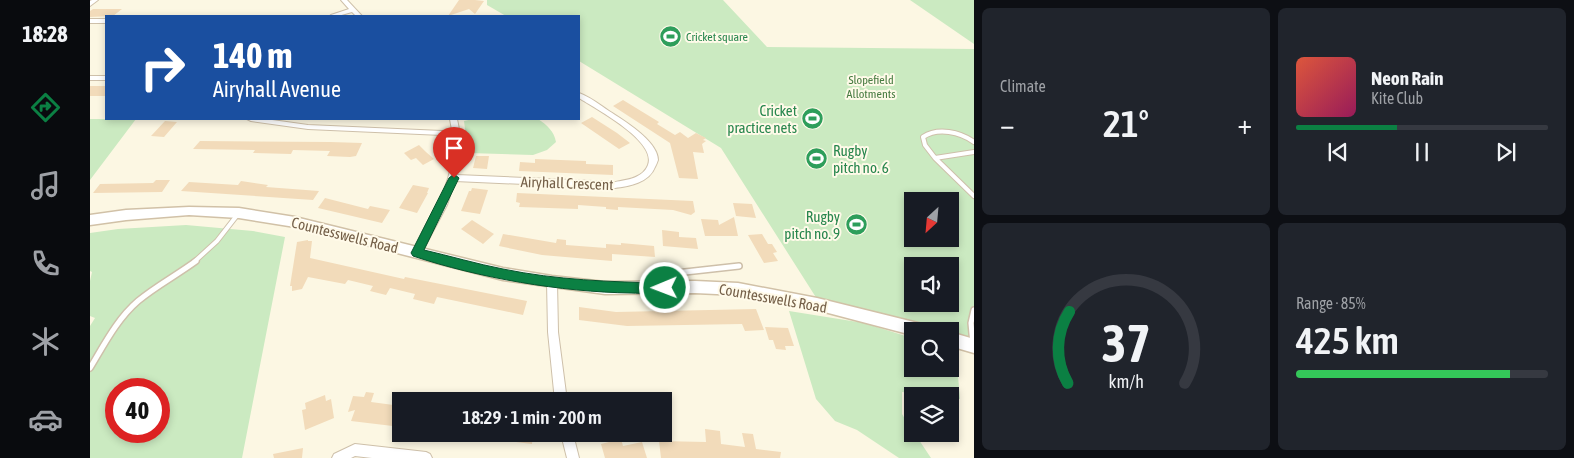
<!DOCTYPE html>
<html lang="en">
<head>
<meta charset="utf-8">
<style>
	:root { --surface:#171b24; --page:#20242c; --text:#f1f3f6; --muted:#9ea1a6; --line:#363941; --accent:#0b8043 }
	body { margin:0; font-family:"Asap Condensed",sans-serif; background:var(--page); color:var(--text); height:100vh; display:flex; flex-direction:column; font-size:19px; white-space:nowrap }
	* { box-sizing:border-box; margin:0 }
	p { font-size:16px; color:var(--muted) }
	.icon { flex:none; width:28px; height:28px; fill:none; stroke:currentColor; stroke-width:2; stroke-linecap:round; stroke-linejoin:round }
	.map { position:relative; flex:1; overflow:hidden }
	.details { display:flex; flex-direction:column; gap:8px; padding:8px; background:#0d0f14; width:600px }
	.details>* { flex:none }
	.banner { position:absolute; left:15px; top:15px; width:475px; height:105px; border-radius:0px; box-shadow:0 2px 8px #0003; background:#1a4fa0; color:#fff; overflow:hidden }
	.needle { width:32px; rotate:206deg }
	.fabs { position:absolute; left:814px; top:192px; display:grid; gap:10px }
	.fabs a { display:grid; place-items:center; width:55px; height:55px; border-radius:0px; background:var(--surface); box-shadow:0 2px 8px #0003; font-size:25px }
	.speed { position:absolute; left:15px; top:378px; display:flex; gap:10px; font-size:25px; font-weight:700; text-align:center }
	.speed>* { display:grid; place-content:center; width:65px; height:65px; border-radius:50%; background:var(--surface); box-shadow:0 2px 8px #0003; line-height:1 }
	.speed .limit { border:8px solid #d22; background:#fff; color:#111 }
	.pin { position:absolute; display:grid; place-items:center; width:42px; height:42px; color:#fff; margin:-51px -21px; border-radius:50% 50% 50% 0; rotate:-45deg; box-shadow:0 0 5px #0007 }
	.pin .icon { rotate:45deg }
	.me { position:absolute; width:55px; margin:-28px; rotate:269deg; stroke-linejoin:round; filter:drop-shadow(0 0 4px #0008) }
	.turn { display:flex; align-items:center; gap:18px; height:105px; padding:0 25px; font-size:22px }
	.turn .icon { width:65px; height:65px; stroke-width:2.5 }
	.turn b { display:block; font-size:35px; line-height:42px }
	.big { font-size:38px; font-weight:600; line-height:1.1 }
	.details .widget { flex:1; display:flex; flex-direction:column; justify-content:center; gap:8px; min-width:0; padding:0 18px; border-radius:8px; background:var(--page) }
	.details .dial { align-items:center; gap:0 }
	.dial svg { height:130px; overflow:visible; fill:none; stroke:var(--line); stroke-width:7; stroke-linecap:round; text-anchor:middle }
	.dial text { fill:var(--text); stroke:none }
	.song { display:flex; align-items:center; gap:15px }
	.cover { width:60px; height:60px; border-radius:8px; background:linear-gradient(135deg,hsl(10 70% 55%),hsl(330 70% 35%)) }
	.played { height:5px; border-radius:2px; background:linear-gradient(90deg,var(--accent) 40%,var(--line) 40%) }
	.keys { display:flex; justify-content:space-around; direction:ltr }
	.heat { display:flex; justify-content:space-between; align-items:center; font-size:28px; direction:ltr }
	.charge { height:8px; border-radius:4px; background:linear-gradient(90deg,#34c759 85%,var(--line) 0) }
	.details .tiles { flex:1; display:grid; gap:8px; grid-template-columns:repeat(2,1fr) }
	.trip { position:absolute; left:302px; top:392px; width:280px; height:50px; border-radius:0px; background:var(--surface); box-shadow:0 2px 8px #0003; font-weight:600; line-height:50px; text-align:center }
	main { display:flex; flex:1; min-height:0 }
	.tabs { display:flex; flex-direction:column; width:90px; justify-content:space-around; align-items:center; background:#090b0e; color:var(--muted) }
	.tabs .icon { width:35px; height:35px }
	.tabs .current { color:var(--accent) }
	.tabs b { font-size:22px; color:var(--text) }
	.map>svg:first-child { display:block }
</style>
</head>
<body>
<main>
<nav class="tabs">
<b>18:28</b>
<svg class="icon current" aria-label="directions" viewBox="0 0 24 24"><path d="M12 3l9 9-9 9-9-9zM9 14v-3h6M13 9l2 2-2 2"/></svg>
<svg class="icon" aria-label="music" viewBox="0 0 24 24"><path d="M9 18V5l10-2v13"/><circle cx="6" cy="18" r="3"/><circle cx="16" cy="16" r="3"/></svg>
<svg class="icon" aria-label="phone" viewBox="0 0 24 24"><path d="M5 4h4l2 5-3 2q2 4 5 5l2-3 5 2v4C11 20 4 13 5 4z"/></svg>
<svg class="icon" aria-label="climate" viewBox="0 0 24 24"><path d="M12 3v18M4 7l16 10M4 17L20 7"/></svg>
<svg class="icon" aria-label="car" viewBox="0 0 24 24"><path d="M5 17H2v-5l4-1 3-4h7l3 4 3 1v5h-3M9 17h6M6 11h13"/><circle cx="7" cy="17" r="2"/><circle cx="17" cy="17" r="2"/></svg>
</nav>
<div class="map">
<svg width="884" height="458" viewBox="0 0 884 458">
	<rect width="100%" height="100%" fill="#fcf7e3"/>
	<path fill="#cbeac1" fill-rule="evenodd" d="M397,0H633L677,47L884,49V341L860,331L727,299L631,148L489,61V16H416L397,5ZM822,201H860V239H822ZM822,266H860V304H822Z
		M820,0H884V44Z
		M0,119H46L0,180Z
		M383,119H448C457,125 464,131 466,142L457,150L443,155L378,153L374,121Z
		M96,225L163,231L195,237L152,458H0V326L5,318L0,316V281L2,272L0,271V233L28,229ZM26,389H69V431H26Z
		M699,311L774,323L822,338V369H860V350L866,352L870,399L812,392V414L822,430V434H825L841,458H809L767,430L745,421L726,399Z"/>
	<path fill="#f2dbba" d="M369,0H385L394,1L385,14L379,9L358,16Z
		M3,9H32L23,16L0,17V11Z
		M0,86H16V96H0Z
		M533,100L569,122L567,124L585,135L590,132L598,138L606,133L616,138L613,140L616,141L612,144L614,153L603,152L608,179L589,178L580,143L523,106Z
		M502,117L527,133L540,143L529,149L491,123Z
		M75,121L87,122L74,137L61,136Z
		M110,141L240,142L272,143L266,156L260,157L237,156L240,151L203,150L201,154L163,153L165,150L103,149Z
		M329,145L336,152L344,159L333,165L326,158L321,160L314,153Z
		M386,156H399L397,169L383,168Z
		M445,159L496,161V164L523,165V175L429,171L430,162L445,163Z
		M66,180H80L72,192L3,193L10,184L63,183Z
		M151,181L178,185L176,187L229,191L223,200L91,191L99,182L148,185Z
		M323,185L339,188L337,193H338L327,213L309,208Z
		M382,188L398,190L390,214L371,211L379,191H381Z
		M427,193L603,201L605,212L601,215L583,210L528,207V210L516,209V207L488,205V209L429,207L430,203L426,202Z
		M235,198L278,209L280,206L300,210L292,223L228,208Z
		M643,203L662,204L666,218L646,216Z
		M644,217L648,236H615L611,219L628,220L629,225Z
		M382,220L404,234L393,244L371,229Z
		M572,230L589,232V237L606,238L608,249L573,246Z
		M413,234L466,243L467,239L476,240V245L516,248V244L531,245V243L564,246L565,257L522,254V261L452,255L409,246Z
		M672,234L678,244H682L687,252L683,253L688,261L674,263L658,235Z
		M218,240V241H222L220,258L314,279L315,277L437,301L433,315L347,297L344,304L323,299L325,294L300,288L296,295L280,291L283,286L258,280L255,284L218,277L212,289L202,291V286H200L207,242Z
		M489,307L526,312L666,309L674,330L655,331L652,324L537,326L489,320Z
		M675,327L698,328L704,346H695L696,350L686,349L683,340H679Z
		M276,392L284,393L281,402L311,406V427L261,421L265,410L258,412L263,396L274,397Z
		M235,395L236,401L241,399L244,418L215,430L212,410L216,409L215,403Z
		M615,429L630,431L631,444L655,447L652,433L663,434L666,449L691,452L690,458H571L569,441L616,442Z
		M409,434H443L442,444L409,440Z
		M531,439L533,446L552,442L557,458H515L511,444Z
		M213,448L212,458H184L183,454Z"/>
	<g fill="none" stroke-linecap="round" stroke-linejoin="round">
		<defs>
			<path id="lane-far1" d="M884,152L845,158L884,196
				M845,158L835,145L833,137C848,127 870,132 884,142
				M104,262L127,241L148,214"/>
			<path id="lane" d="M565,284L577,274L649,266
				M883,344L881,323L884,310
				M0,368C14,345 27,319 48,301C66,286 87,275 106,261"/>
			<path id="street" d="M2,0H8L0,6V1Z
				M251,0H257L272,16H266L262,12L248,16H240L241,15L259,9Z
				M0,19H16V23H0Z
				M0,76H16V80H0Z
				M489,93C500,97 510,105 519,111C533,120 568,141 568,160C567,163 566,165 565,167C559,183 539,186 525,188L365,181L357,205L330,256H324L322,253C342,216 367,178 363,135H352L218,129L161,121L157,119H175L218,125L352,131L362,130L360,119H367C371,137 372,156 367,175L525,182C537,180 553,178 558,165C567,141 506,109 489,98Z
				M462,278L465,279L467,282L468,332L477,401H465L458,332L457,282L459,279Z
				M471,434H483L489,458H477Z
				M265,444L336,452L340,454L342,458H282L265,456L261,458H242L244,454Z"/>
			<path id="secondary" d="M99,207L149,208L205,217L413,268L462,276L515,282L605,281L648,283L727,298L832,324L837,326L839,331H822V335L727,310L648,295L605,293L515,294L413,280L205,227L149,218L99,215L36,220L0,225V215L36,210Z
				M860,332L884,339V353L860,346Z"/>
		</defs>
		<use href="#lane-far1" stroke="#cec0aa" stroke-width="6"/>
		<use href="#lane" stroke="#cec0aa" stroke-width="8"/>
		<use href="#street" stroke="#cec0aa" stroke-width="2"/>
		<use href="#secondary" stroke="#d1c1a7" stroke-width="3"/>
		<use href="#lane-far1" stroke="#fff" stroke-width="4"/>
		<use href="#lane" stroke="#fff" stroke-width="5"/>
		<use href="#street" fill="#fff" fill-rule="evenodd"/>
		<use href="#secondary" fill="#fff" fill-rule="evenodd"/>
	</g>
	<path fill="#0b8043" stroke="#07532c" d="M364,174L369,178L334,250C360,256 387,264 413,269C467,280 520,282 575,283L579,284L581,288L579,292C568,296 553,293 541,293C471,292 389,278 323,256L321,253L359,178Z"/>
	<defs>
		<symbol id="stadium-disc" viewBox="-11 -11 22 22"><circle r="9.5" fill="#2e9e5b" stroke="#fffae9"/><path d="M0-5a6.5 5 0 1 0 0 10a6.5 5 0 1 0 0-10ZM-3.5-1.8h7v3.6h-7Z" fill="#fff"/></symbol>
	</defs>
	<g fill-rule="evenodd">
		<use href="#stadium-disc" x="568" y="24" width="25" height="25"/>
		<use href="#stadium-disc" x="710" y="106" width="25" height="25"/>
		<use href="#stadium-disc" x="714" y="146" width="25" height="25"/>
		<use href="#stadium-disc" x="754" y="212" width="25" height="25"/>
	</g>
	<g text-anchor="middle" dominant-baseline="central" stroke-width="4" stroke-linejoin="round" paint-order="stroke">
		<g font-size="12" fill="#27864d" stroke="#fffae9" text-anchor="start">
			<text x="596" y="37">Cricket square</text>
		</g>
		<g font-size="12" fill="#477b41" stroke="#fffae9">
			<text x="781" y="80">Slopefield<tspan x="781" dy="14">Allotments</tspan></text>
		</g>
		<g font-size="15" fill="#27864d" stroke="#fffae9" text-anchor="end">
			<text x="707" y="110">Cricket<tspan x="707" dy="17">practice nets</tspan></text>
			<text x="743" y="150" text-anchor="start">Rugby<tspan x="743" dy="17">pitch no. 6</tspan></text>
			<text x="750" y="216">Rugby<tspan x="750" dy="17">pitch no. 9</tspan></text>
		</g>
		<g font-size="15" fill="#756049" stroke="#fffae9">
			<text transform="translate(477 183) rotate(2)">Airyhall Crescent</text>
			<text transform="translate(255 235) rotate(14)">Countesswells Road</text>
			<text transform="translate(683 298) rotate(10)">Countesswells Road</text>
		</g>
	</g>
</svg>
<div class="fabs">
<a><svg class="needle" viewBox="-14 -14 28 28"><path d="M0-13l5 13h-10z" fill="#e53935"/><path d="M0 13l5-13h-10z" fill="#9ea1a6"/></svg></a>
<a><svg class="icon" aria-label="sound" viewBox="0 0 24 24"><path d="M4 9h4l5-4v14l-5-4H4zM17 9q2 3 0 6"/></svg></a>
<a><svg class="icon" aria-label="search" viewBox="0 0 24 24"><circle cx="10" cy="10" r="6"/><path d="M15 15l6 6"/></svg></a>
<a><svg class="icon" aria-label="layers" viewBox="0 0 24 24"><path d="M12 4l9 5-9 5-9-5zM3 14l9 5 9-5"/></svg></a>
</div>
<div class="speed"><div class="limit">40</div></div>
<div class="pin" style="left:364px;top:178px;background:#d93025"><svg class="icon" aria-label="arrive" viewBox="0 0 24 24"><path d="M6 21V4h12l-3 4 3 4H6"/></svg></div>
<svg class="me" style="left:575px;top:288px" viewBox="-20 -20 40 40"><circle r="17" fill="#0b8043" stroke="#fff" stroke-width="3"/><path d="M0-11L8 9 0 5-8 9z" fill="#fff"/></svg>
<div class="trip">18:29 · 1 min · 200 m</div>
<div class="banner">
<div class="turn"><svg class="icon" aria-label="right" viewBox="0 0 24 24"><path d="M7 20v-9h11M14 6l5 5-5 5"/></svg><div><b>140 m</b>Airyhall Avenue</div></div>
</div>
</div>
<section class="details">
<div class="tiles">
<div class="widget"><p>Climate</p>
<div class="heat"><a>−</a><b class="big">21°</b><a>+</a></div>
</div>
<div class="widget">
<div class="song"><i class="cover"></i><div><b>Neon Rain</b><p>Kite Club</p></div></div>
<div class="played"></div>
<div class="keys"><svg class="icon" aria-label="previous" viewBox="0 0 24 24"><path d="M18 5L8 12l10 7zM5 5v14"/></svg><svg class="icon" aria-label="pause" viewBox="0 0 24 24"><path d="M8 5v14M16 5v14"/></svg><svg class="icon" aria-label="next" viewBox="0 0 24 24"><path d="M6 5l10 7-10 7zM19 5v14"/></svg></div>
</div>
<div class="widget dial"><svg viewBox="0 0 100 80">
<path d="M14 69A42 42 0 1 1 86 69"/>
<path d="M14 69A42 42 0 0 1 15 25" stroke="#0b8043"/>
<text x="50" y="56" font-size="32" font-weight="700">37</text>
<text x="50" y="72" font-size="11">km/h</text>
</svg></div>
<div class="widget"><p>Range · 85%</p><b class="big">425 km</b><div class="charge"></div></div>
</div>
</section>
</main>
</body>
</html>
